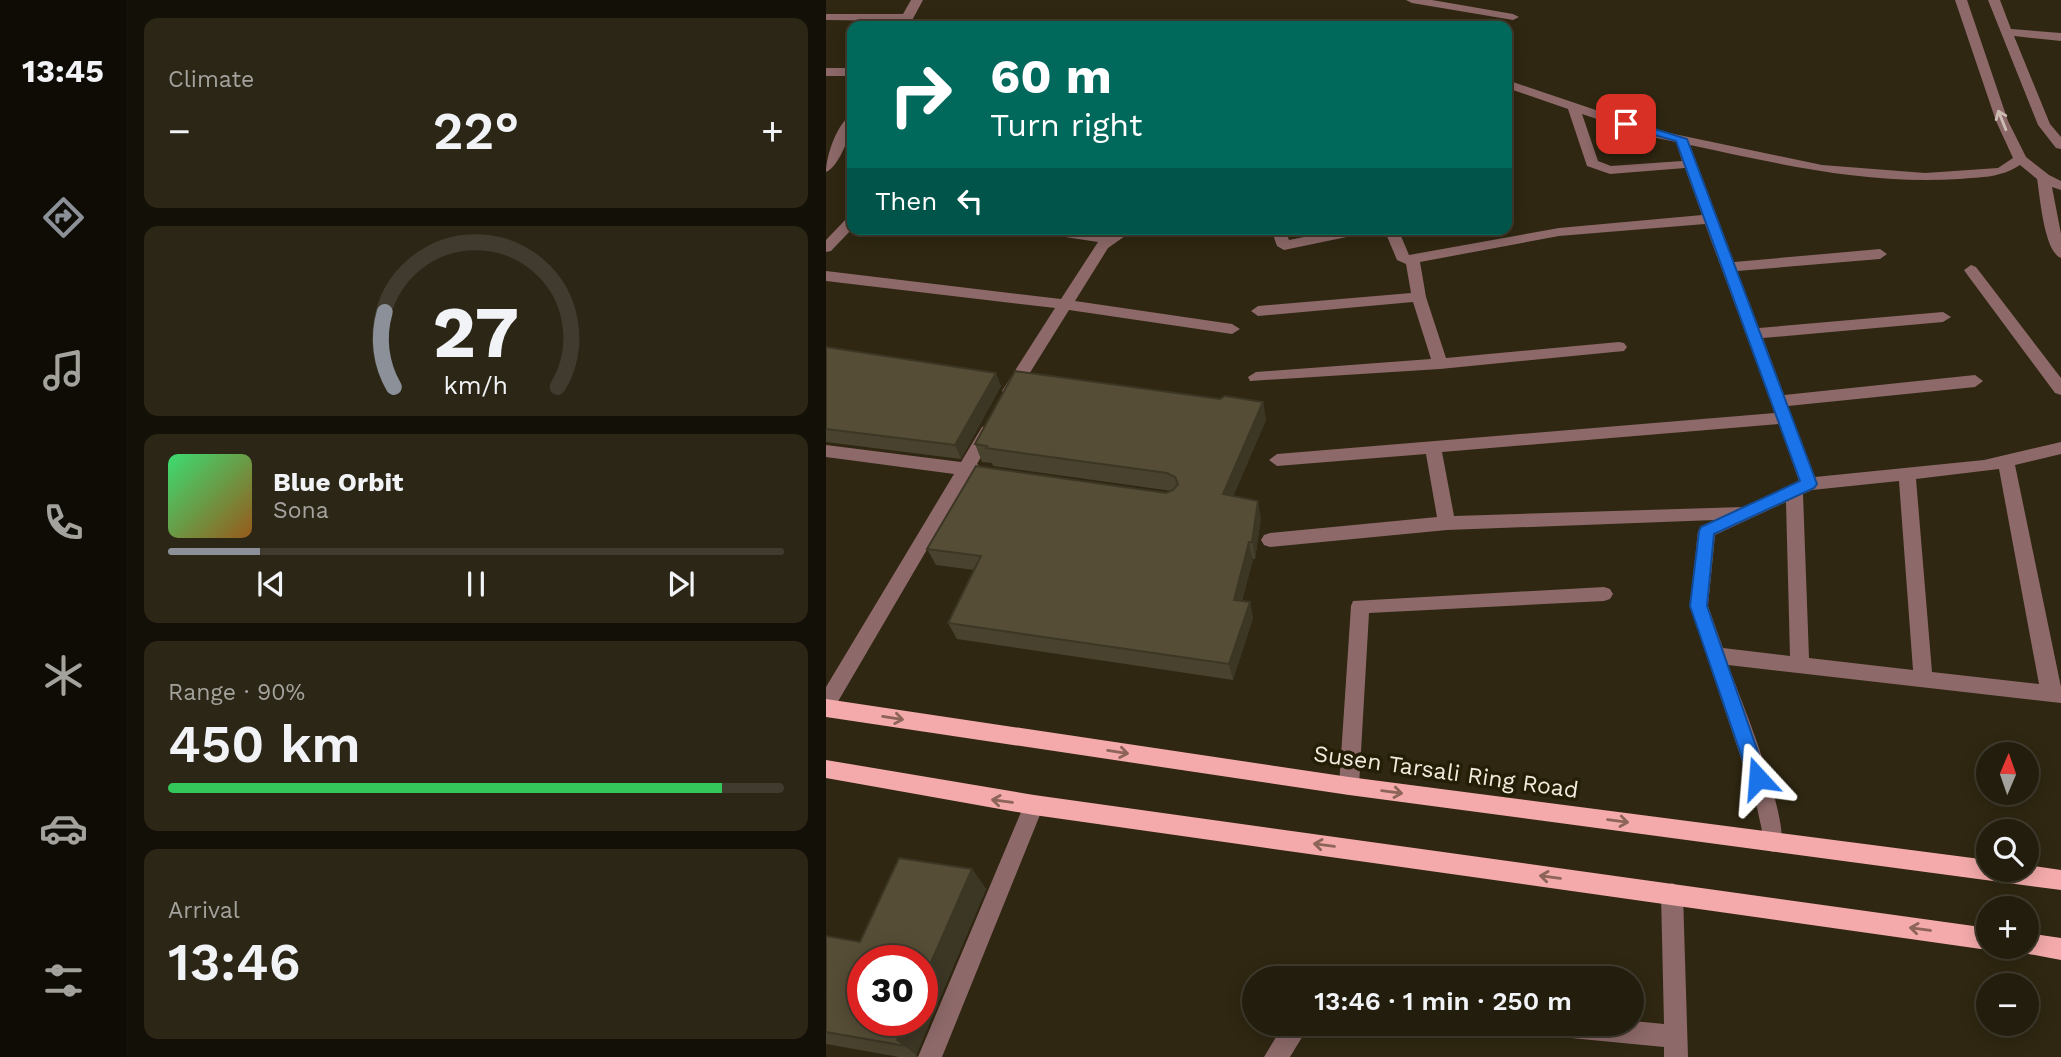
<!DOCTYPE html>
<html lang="en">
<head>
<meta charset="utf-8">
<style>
	:root { --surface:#231d0d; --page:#2b2616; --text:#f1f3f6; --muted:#a3a29d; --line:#403b2e; --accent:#8c9099 }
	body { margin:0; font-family:"Work Sans",sans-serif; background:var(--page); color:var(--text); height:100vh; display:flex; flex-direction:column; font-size:26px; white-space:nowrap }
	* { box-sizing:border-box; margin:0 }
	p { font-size:23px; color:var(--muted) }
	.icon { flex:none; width:38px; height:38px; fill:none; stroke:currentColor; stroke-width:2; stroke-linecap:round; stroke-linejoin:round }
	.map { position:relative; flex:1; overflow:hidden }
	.panel { display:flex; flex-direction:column; gap:18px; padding:18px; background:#131007; width:700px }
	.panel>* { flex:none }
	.guide { position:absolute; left:21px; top:21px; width:665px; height:214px; border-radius:14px; box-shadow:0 4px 18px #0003,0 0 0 2px var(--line); background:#00695c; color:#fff; overflow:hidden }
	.needle { width:46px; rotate:2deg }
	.tools { position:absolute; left:1150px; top:742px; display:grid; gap:14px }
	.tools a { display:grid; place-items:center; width:63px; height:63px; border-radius:50%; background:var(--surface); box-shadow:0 4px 18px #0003,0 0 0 2px var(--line); font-size:35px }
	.speed { position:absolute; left:21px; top:945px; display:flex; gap:14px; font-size:35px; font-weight:700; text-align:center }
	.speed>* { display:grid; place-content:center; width:91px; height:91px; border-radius:50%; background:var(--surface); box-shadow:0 4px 18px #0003,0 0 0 2px var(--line); line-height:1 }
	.speed .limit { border:10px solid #d22; background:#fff; color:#111 }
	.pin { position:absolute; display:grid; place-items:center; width:60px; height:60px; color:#fff; margin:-30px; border-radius:14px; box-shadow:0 4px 10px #0006 }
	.me { position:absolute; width:77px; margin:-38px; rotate:341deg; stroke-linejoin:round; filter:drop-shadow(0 0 5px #0008) }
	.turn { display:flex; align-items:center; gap:24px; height:147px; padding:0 28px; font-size:32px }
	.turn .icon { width:91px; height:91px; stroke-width:2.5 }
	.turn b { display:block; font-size:49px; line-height:60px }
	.then { display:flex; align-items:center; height:66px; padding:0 28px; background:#0003; gap:14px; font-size:26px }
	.big { font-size:52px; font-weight:600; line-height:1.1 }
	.panel .tile { flex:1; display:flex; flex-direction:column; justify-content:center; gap:10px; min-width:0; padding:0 24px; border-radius:14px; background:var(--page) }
	.panel .dial { align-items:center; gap:0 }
	.dial svg { height:182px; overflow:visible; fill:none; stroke:var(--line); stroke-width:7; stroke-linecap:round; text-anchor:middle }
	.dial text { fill:var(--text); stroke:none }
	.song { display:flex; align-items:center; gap:21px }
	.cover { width:84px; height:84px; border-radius:10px; background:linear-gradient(135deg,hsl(140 70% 55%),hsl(30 70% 35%)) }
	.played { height:7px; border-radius:4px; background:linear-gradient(90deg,var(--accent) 15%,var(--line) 15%) }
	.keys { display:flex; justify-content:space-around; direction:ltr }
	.heat { display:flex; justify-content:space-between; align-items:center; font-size:38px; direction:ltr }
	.charge { height:10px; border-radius:5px; background:linear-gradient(90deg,#34c759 90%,var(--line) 0) }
	.trip { position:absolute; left:416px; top:966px; width:402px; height:70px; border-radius:35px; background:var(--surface); box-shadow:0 4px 18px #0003,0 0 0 2px var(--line); font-weight:600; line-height:70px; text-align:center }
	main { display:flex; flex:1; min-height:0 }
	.menu { display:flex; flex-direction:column; width:126px; justify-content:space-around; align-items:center; background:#0e0c05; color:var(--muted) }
	.menu .icon { width:49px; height:49px }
	.menu .on { color:var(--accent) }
	.menu b { font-size:32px; color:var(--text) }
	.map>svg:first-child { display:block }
</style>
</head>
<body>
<main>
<nav class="menu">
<b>13:45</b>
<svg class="icon on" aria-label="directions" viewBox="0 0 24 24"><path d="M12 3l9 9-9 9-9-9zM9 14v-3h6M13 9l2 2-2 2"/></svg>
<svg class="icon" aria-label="music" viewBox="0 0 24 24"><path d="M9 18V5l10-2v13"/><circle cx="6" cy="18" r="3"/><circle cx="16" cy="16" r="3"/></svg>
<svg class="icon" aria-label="phone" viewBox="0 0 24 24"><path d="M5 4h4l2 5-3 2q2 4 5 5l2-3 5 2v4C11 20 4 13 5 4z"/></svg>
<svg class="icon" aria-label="climate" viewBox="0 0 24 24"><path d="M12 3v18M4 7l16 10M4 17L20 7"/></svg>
<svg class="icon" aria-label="car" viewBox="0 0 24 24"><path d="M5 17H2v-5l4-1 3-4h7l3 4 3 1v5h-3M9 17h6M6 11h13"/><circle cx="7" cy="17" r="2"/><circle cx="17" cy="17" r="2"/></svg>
<svg class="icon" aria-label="filters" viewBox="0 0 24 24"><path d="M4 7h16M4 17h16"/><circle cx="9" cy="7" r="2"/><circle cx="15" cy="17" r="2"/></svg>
</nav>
<section class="panel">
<div class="tile"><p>Climate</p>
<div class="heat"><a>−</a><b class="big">22°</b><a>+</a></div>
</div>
<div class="tile dial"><svg viewBox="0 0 100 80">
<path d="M14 69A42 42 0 1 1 86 69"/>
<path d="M14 69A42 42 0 0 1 10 36" stroke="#8c9099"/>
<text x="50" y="56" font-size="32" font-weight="700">27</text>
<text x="50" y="72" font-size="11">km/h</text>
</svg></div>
<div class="tile">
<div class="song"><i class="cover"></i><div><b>Blue Orbit</b><p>Sona</p></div></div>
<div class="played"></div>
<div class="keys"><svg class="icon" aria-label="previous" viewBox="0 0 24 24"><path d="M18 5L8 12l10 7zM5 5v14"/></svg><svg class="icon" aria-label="pause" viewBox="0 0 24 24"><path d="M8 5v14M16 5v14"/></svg><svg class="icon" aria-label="next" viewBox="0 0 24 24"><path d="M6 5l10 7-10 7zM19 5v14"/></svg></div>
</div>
<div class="tile"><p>Range · 90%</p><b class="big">450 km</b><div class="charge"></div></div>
<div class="tile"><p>Arrival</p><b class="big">13:46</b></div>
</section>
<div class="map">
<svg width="1235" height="1057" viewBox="0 0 1235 1057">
	<rect width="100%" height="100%" fill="#2f2711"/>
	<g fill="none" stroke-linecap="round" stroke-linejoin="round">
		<path fill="#8d6969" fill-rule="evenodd" d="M85,0H97L83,26H71L74,21L0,20V14H77Z
			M580,0H606L687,14L693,17L687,20L586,3Z
			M1129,0H1141L1182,121L1200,157L1223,175L1235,181V190L1226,187L1235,234V258C1218,252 1214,196 1211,179L1194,165C1174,178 1156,177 1133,179C1041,185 953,164 864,145L908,262L1054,249L1061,254L1054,259L911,271L933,328L1117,312L1125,317L1117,322L937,338L958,395L1149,375L1157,381L1149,387L962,406L989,477L1158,460L1235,442V454L1189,465L1235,687V703L902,665C914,697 966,824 954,849L947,852L940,849L930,803L864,606L872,531L875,526L889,520L621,530L444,547L438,545L435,540L438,535L444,533L611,517L600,454L451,466L443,460L451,454L949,413L879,224L733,236L594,262L600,297L620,358L793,342L798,343L801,347L798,351L614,369L424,381L422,377L430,372L605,359L587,302L432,316L425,311L432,306L585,293L580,264L571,260L558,229H572L583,255L733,228L876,215L859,168L784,174L761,166L742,109L681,88V80L829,130L996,165L1099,173L1172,168L1187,158L1170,121ZM756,114L821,136L850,142L856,161L785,166L772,161ZM953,424L973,481L917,507L628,516L616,452ZM1173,469L1213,684L1106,672L1090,479ZM1073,481L1087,670L983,658L977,494L986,490ZM960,502L964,656L897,648L882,606L889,535Z
			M1162,0H1174L1185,29L1235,33V41L1188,36L1224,124L1235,137V149L1230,148L1212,125Z
			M153,20L159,23L157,26H145Z
			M0,68H26V76H0Z
			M26,115C27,130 14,166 0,172C0,157 11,122 26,115Z
			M26,217V229L5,251L0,252V240L21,218Z
			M206,229H243L282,235L292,229H309L282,248L249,301L406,324L414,329L406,334L243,310L190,395L184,397L176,391L229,308L0,281V271L235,299L272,242L213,233Z
			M445,229H459L463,240L518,229H547L540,233L458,250L451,246Z
			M1145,265L1150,267L1235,378V395L1229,393L1140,273L1138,270Z
			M162,425L170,431L151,464L157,470L155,474L144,476L7,710L0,712V687L128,474L0,457V445L135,462L156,427Z
			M778,587L784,589L787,594L784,599L778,601L543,613L533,786L530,793L523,795L516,793L513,786L525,606L527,601Z
			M208,795L215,798L218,805L116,1057H92L198,805L201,798Z
			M846,883L854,887L857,894L862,1057H838V1047L724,1036L716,1032L712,1024H807V1021L838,1024L835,894L838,887Z
			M458,1024H484L464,1057H438Z"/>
		<path fill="#f4aaaa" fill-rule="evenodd" d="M0,699L523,777L1162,860V870H1200V865L1235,870V890L523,795L0,717Z
			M0,760L208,795L1162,928V947H1170L1162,950L208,815L0,778Z
			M1200,933L1235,938V960L1192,952L1190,947H1200Z"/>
	</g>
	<path fill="#49422e" d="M0,347L175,386L135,459L0,442Z
		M394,399L437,402L440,420L407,496L435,518L429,559H427L416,601L424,602L427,618L407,680L131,639L122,623L148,570L110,565L101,549L346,491L167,466L166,463L156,462L149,444Z
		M146,869L160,889L90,1055L92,1057H73L0,1044V936L34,942Z"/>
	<path fill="#3c3625" d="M170,373L175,386L135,459L129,445Z
		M437,402L440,420L401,511L397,494Z
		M432,501L435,518L429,559L426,542Z
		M423,542L427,559L412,616L408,600Z
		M424,602L427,618L407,680L403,664Z
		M146,869L160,889L90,1055L71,1040L80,1020H96V983Z"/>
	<path fill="#554d35" stroke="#3c3625" stroke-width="2" d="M0,347L170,373L129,445L0,429Z
		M189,371L394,399L399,396L437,402L397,494L432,501L426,542H423L408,600L424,602L403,664L122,623L155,556L101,549L150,466L340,493L347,490L352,484L349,477L341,473L160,448L161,446L149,444Z
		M73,858L146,869L96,983V961H37V1020H80L71,1040L80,1046L0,1032V936L34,942Z"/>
	<defs><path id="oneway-shaft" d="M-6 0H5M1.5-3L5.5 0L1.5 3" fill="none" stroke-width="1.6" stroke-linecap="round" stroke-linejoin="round" transform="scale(1.75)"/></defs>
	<use stroke="#cdbeb4" href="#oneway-shaft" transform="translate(1176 120) rotate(-112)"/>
	<g stroke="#8c6458">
		<use href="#oneway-shaft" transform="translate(67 718) rotate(9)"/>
		<use href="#oneway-shaft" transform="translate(292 752) rotate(9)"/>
		<use href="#oneway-shaft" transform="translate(566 792) rotate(7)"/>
		<use href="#oneway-shaft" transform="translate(176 801) rotate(-172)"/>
		<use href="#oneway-shaft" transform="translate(792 821) rotate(7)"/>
		<use href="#oneway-shaft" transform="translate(498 845) rotate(-172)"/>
		<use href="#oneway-shaft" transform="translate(724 877) rotate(-172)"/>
		<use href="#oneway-shaft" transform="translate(1094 929) rotate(-172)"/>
	</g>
	<path fill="#1a73e8" stroke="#114b97" stroke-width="2" d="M800,120L861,139L991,484L988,488L888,534L881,606L941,778L938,784L932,786L925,784L923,778L864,606L873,531L875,527L974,481L850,141L796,126L794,124Z"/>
	<g text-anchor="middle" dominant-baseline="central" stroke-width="7" stroke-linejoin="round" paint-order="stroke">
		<g font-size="23" fill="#f0ebdd" stroke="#251e07">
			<text transform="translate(620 772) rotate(8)">Susen Tarsali Ring Road</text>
		</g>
	</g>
</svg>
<div class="tools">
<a><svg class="needle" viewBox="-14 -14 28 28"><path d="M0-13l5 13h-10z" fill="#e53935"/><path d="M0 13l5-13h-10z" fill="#a3a29d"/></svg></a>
<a><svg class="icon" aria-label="search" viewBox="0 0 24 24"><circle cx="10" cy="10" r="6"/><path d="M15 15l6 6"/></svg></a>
<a>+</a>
<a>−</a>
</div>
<div class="speed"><div class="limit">30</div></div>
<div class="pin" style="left:800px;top:124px;background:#d93025"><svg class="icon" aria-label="arrive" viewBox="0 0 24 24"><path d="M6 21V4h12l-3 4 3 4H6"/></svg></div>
<svg class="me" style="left:932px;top:778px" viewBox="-20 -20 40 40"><path d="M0-17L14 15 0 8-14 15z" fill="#1a73e8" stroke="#fff" stroke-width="4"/></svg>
<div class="trip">13:46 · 1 min · 250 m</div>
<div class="guide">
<div class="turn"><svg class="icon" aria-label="right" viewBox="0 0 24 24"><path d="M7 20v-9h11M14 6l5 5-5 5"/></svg><div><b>60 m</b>Turn right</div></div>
<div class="then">Then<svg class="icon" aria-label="left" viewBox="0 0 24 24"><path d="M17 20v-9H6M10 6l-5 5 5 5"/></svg></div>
</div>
</div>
</main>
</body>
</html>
